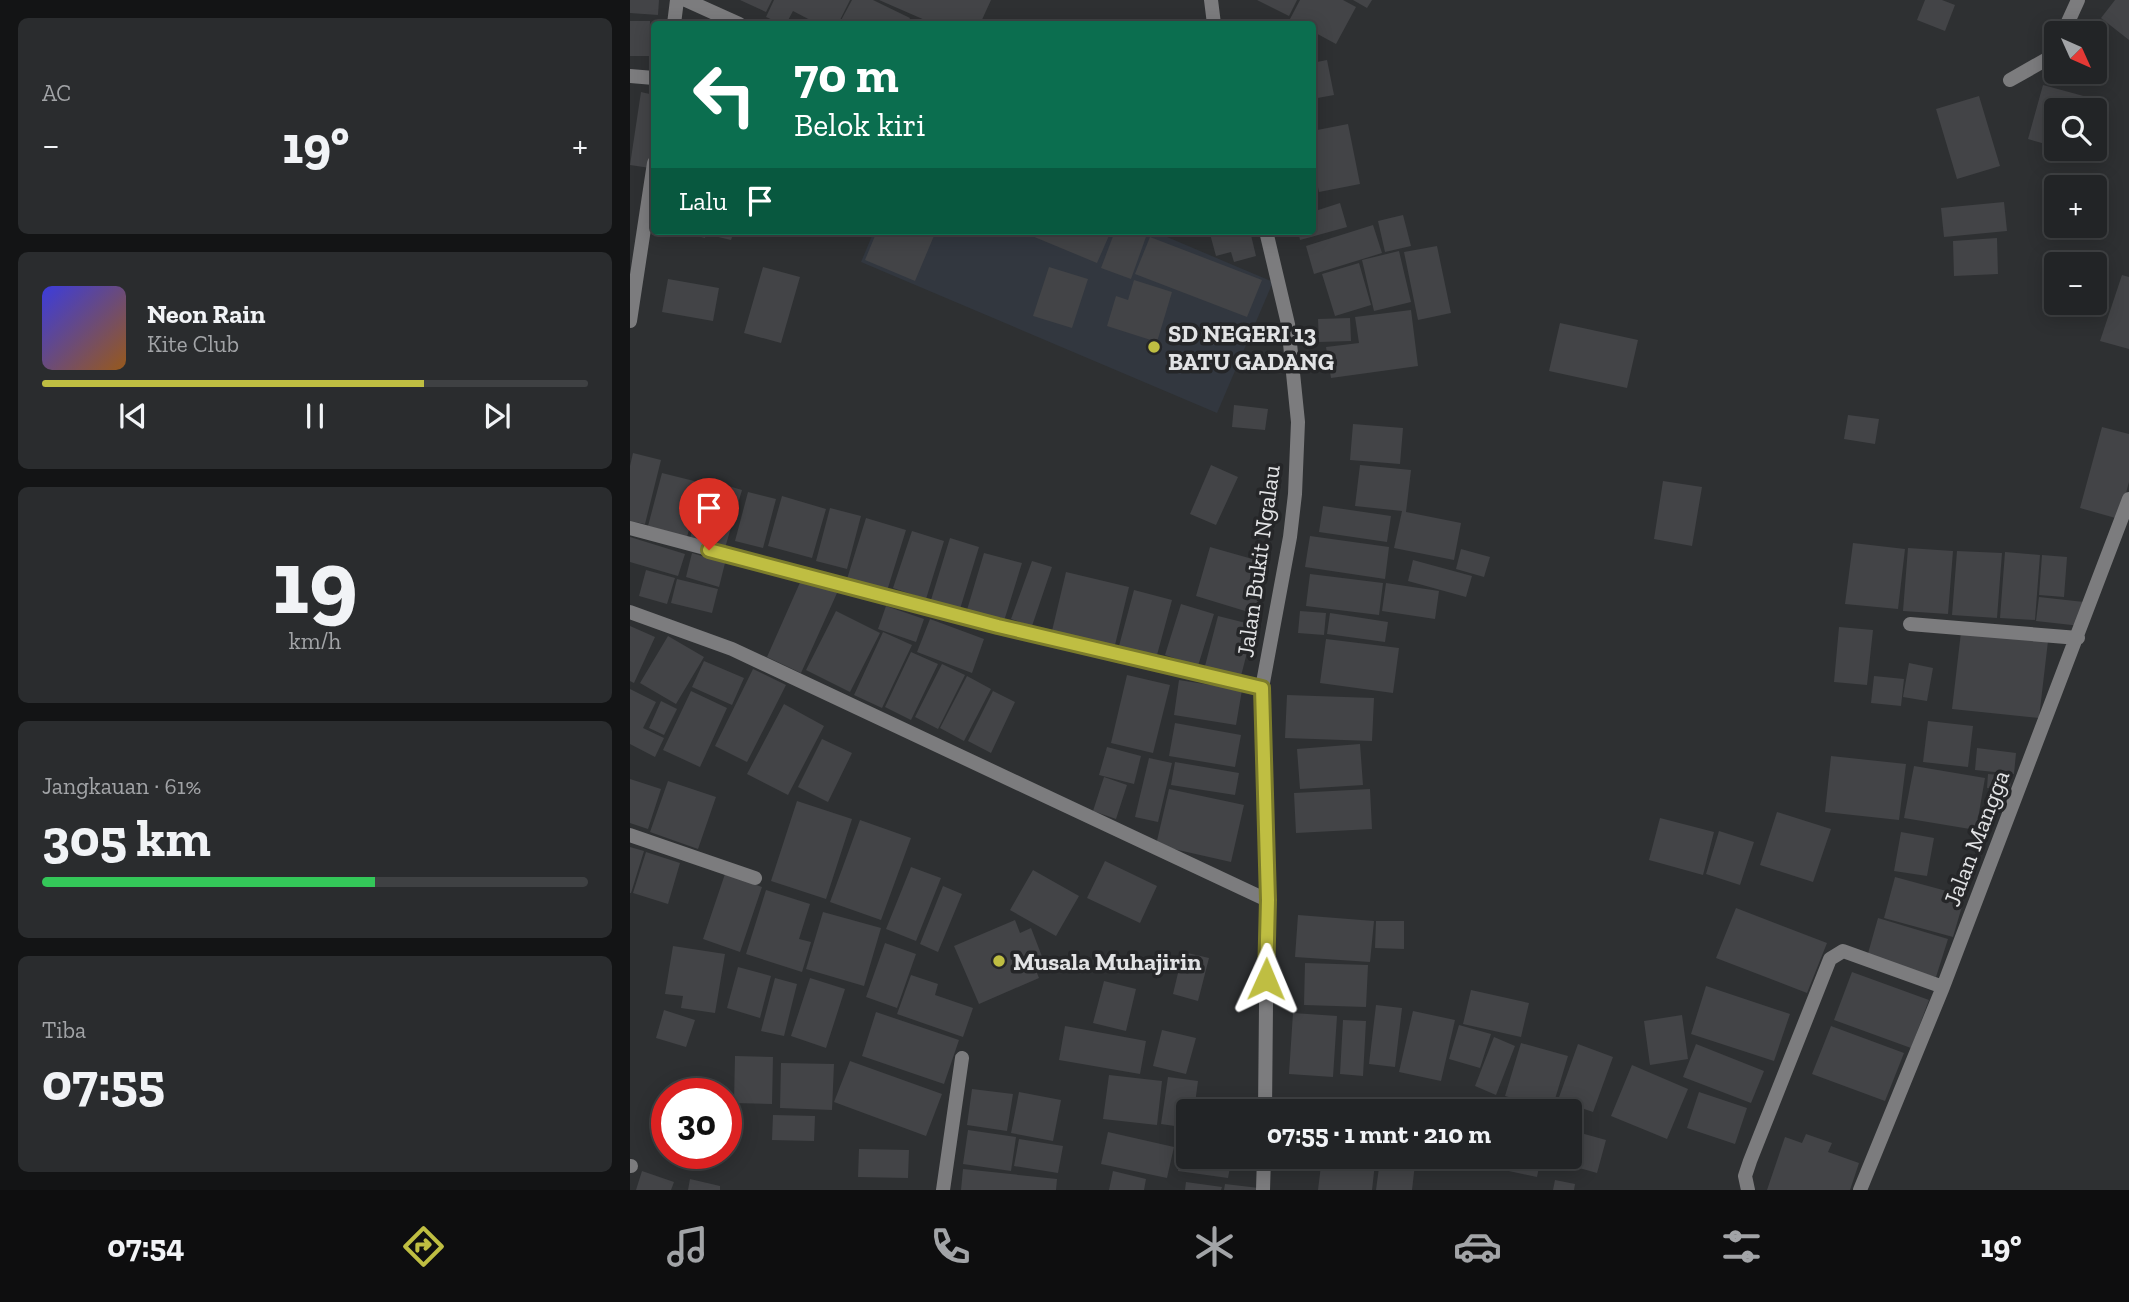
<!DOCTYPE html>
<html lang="id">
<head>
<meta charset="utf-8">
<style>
	:root { --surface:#222426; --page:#2a2c2e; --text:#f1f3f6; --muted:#a2a4a7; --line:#3f4143; --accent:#bfbe42 }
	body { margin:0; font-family:"Zilla Slab",serif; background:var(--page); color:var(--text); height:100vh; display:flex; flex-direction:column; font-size:26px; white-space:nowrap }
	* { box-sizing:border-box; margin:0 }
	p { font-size:23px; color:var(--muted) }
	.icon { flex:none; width:38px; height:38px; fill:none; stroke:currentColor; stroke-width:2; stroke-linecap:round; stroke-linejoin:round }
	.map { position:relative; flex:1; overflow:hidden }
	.panel { display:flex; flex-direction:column; gap:18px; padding:18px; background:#131415; width:630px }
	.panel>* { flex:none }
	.guide { position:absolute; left:21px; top:21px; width:665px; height:214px; border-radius:7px; box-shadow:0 4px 18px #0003,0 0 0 2px var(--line); background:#0b6e4f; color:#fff; overflow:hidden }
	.needle { width:46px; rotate:135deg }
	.tools { position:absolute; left:1414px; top:21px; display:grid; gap:14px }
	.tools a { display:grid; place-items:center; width:63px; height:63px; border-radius:7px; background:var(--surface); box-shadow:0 4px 18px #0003,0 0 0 2px var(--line); font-size:35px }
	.speed { position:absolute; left:21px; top:1078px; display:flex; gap:14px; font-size:35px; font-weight:700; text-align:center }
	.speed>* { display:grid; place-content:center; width:91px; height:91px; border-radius:50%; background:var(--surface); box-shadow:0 4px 18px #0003,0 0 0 2px var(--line); line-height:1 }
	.speed .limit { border:10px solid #d22; background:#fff; color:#111 }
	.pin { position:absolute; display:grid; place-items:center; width:60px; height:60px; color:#fff; margin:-72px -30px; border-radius:50% 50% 50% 0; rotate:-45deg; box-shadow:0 0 7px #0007 }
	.pin .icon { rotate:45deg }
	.me { position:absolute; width:77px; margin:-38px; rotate:1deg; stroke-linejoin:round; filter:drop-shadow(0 0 5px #0008) }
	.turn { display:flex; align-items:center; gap:24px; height:147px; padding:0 28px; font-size:32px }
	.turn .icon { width:91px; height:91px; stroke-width:2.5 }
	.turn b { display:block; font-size:49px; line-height:60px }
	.then { display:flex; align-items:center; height:66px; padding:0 28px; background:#0003; gap:14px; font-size:26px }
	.big { font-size:52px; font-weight:800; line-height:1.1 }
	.panel .card { flex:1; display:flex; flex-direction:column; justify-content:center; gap:10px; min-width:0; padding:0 24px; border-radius:10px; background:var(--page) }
	.panel .dial { align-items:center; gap:0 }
	.dial b { font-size:91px; line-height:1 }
	.song { display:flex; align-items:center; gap:21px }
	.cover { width:84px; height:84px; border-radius:10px; background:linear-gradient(135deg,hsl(240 70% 55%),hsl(30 70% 35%)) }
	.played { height:7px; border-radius:4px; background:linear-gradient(90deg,var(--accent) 70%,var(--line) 70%) }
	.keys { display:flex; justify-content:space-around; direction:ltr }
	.heat { display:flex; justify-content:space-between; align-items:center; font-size:38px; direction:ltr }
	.charge { height:10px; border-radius:5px; background:linear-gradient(90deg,#34c759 61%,var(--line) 0) }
	.trip { position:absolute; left:546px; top:1099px; width:406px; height:70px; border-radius:7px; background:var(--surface); box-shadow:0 4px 18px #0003,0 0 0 2px var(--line); font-weight:800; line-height:70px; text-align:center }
	.menu { display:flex; height:112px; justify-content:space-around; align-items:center; background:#0e0e0f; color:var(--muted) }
	.menu .icon { width:49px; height:49px }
	.menu .active { color:var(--accent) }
	.menu b { font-size:32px; color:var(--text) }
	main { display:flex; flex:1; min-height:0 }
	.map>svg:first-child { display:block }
</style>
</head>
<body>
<main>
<section class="panel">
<div class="card"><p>AC</p>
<div class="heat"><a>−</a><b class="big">19°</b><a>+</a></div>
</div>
<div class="card">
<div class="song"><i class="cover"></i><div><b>Neon Rain</b><p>Kite Club</p></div></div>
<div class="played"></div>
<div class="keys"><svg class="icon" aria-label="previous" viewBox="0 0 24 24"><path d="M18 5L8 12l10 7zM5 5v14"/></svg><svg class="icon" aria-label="pause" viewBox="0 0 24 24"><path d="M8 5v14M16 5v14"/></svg><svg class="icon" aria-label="next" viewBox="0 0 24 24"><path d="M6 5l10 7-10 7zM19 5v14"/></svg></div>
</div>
<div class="card dial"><b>19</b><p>km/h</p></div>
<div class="card"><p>Jangkauan · 61%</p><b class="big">305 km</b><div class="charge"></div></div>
<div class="card"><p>Tiba</p><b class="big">07:55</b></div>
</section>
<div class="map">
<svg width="1499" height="1190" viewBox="0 0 1499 1190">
	<rect width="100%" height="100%" fill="#2e3032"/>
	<path fill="#32373f" d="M244,231H523L643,282L587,413L231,262Z"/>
	<path fill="#434447" d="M0,0H29L28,15L0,13Z
		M110,0H142L136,12Z
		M144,0H220L208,24H182L184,22L163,11L156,24H152L136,17Z
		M222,0H243L280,18L277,24H209Z
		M249,0H361L350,24H304Z
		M627,0H667L659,16Z
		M670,0H713L726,7L706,44L682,31V24H670L660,19Z
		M723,0H742L737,8Z
		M1295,0H1312L1325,5L1315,31L1287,20Z
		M1485,0H1499V40L1471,18Z
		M0,21H20L19,56H0Z
		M697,60L704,95L682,99V63Z
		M1413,85L1461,98L1457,110H1426V147L1398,139Z
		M11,92L24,95V143L20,168L0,165Z
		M1349,96L1370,166L1327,179L1306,109Z
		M718,124L730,184L689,192L682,159V131Z
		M1374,202L1377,231L1314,237L1311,208Z
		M710,203L717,227L670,240L668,231H682V212Z
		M773,215L781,246L755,252L748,221Z
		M743,225L752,253L684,274L676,246Z
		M48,231H76L75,238Z
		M81,231H104L101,240L80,235Z
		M247,231H306L285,281L235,260Z
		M390,231H481L467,263Z
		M485,231H509L517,234L501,279L471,268Z
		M591,231H620L626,256L604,262L601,252L586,256L580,234Z
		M520,237L632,280L617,317L505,274Z
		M1367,238L1368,274L1324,276L1323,241Z
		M807,246L821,313L788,320L774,252Z
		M769,251L781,302L744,311L732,260Z
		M729,263L741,305L705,316L692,274Z
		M133,267L170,277L151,343L114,333Z
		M419,267L458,279L442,328L403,316Z
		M1492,275L1499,277V349L1470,341Z
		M38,279L89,288L83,321L32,312Z
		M504,280L542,292L527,342L477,326L486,296L498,300Z
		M781,310L788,366L701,378L696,347L729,343L725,317Z
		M720,318L721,341L689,342L688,319Z
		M930,323L1008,340L997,388L919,371Z
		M604,405L638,409L635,430L602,427Z
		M1218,415L1249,419L1245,444L1214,439Z
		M723,424L773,428L770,464L720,460Z
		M1472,427L1499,434V482L1489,519L1450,508Z
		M3,453L31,460L15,524L0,521V466Z
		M581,465L608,477L586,525L560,514Z
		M730,465L781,470L776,512L831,523L824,560L764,548L772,511L725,506Z
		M32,473L72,483L57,537L18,526Z
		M78,480L112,490L95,548L60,538Z
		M1033,481L1072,487L1062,546L1024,539Z
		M118,492L146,499L133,548L105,541Z
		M152,496L196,509L182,558L138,546Z
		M693,506L761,516L757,542L689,532Z
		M200,508L231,516L217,569L186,561Z
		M236,518L276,530L257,591L217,579Z
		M282,531L314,541L296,599L263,588Z
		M680,536L759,547L755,579L675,567Z
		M0,537L55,554L48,576L0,562Z
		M320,538L349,547L330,609L301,600Z
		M1223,543L1275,549L1268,609L1215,604Z
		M580,547L640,564L625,614L566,596Z
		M1278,548L1323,551L1318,614L1273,611Z
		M831,549L860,557L854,577L826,569Z
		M1327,551L1372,553L1367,618L1322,615Z
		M1375,552L1410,555L1405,620L1370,618Z
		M62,553L95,563L89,587L56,577Z
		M354,553L392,563L374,621L337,610Z
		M1412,555L1437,557L1434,597L1409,595Z
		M783,560L842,576L836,597L778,581Z
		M402,561L422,567L402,626L381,619Z
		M16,570L45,578L37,604L9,596Z
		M436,572L499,587L485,645L422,631Z
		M680,574L753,583L749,615L676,606Z
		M172,578L207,593L171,673L137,657Z
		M47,579L88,589L82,613L41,603Z
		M756,583L809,591L805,619L752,611Z
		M504,590L542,600L527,655L489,646Z
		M1409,597L1454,602L1451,626L1406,621Z
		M551,604L584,614L568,666L535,655Z
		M256,606L294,619L286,642L248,629Z
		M206,611L250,633L220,692L176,670Z
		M670,611L696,613L694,635L668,633Z
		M700,613L758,622L755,642L697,634Z
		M588,616L624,625L611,676L575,666Z
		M300,619L354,639L342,673L287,652Z
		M0,626L25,637L4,683L0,681Z
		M1209,627L1243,630L1237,685L1204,682Z
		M253,632L282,645L252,708L224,695Z
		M1331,632L1418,641L1409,718L1322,709Z
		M38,636L74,657L46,704L10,683Z
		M696,639L769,648L763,693L690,683Z
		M281,652L308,664L281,720L255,707Z
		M74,661L114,678L102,705L62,687Z
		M1279,663L1303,668L1297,701L1273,697Z
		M312,664L335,675L308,729L285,717Z
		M123,669L156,685L117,762L85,746Z
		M497,675L540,685L523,753L481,743Z
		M337,676L361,689L334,741L310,728Z
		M1244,676L1274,679L1271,706L1241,703Z
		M549,680L612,690L606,725L544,715Z
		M0,689L26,702L13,728L34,738L25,757L0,744Z
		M61,691L97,708L70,767L33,750Z
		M363,691L385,702L361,753L338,741Z
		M657,695L744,698L742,741L655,738Z
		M31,701L47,709L34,735L19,728Z
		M154,704L194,726L158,795L117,774Z
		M1298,721L1343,726L1338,767L1293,762Z
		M545,723L611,735L605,767L539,756Z
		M192,739L222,753L198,802L168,787Z
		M730,744L733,785L670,789L667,749Z
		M477,747L511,756L504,784L469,775Z
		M1347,748L1386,753L1384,774L1345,770Z
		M1201,756L1276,764L1269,820L1195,812Z
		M519,758L542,763L528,822L505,817Z
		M545,762L609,773L605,795L541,785Z
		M1284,766L1355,778L1346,830L1274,818Z
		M1358,774L1381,776L1380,790L1357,788Z
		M474,777L497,785L486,819L463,811Z
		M0,779L31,789L18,829L0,823Z
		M38,781L86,797L68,849L20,832Z
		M539,789L614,805L601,862L526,845Z
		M740,789L742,829L666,833L664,793Z
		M167,801L222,819L196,899L141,881Z
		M1147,812L1201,829L1183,882L1130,865Z
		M1030,818L1084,832L1073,875L1019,860Z
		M230,820L281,838L251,920L200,902Z
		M1089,831L1124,842L1110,885L1076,874Z
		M1271,832L1304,838L1297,876L1264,871Z
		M0,847L14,851L1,893H0Z
		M16,852L50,863L38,904L3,893Z
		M475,861L527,886L510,923L457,898Z
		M281,867L311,878L286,941L256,929Z
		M403,870L449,896L426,936L380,910Z
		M95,874L132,887L110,952L73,939Z
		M1265,877L1335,896L1323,937L1254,918Z
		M313,886L332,894L308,952L290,944Z
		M136,890L180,904L169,939L181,942L172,972L116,954Z
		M1106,908L1197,943L1177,993L1086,958Z
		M193,912L251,928L234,986L176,969Z
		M668,915L744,921L740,962L665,957Z
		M1248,918L1318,939L1306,977L1237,957Z
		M385,920L390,933L401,928L413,959L403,963L409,978L349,1004L324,946Z
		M746,921H774V949L745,948Z
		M255,943L286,954L267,1008L236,997Z
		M43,946L95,954L85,1013L51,1008L53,996L35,994Z
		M553,952L579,958L568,1001L543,994Z
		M675,963L738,965L736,1007L674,1005Z
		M108,967L141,976L130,1018L97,1008Z
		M1222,972L1299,1000L1281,1048L1204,1020Z
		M281,975L308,984L305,995L343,1008L333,1037L267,1014Z
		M145,978L167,984L154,1036L131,1031Z
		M180,978L215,989L196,1048L161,1036Z
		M474,981L506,989L496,1031L463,1023Z
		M1076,986L1160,1014L1144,1061L1061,1034Z
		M841,990L899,1003L891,1037L833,1024Z
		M746,1005L772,1008L765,1067L739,1064Z
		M34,1010L65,1020L56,1047L26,1038Z
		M783,1011L825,1020L811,1081L769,1072Z
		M246,1012L329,1040L314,1084L232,1056Z
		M663,1013L707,1016L703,1077L659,1074Z
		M1052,1015L1058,1059L1020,1065L1014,1021Z
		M713,1020L736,1021L733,1076L710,1074Z
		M829,1025L861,1034L850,1068L819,1059Z
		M435,1026L516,1041L510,1074L429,1060Z
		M1201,1026L1274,1053L1255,1101L1182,1074Z
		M532,1030L566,1038L556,1074L523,1066Z
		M864,1037L885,1046L866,1095L845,1086Z
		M891,1043L938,1056L922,1109L875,1096Z
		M948,1044L983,1057L963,1112L928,1100Z
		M1066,1044L1134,1071L1121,1103L1053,1077Z
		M105,1056L143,1057L142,1104L104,1103Z
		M220,1061L312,1094L296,1136L204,1102Z
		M151,1063L204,1064L202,1110L150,1108Z
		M1002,1065L1058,1089L1037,1139L981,1116Z
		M479,1075L532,1081L527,1125L473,1119Z
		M538,1077L568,1081L564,1111H558V1128L531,1124Z
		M342,1089L383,1094L377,1131L337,1125Z
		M389,1092L431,1100L423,1141L381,1133Z
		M1069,1092L1117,1108L1105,1144L1057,1128Z
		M143,1115L185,1116L184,1141L142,1140Z
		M338,1130L386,1137L381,1171L333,1164Z
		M940,1130L976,1140L967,1173L921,1160L922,1157H940Z
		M478,1132L544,1147L537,1178L471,1164Z
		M1176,1134L1202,1143L1198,1152L1229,1163L1220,1190H1137L1155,1137L1172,1143Z
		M389,1139L433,1146L428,1173L384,1166Z
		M552,1146L558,1147V1157H602L598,1178L548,1171Z
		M229,1149L279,1150L278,1178L228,1177Z
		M692,1157L745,1163L742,1190H688Z
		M867,1157H911L907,1177L865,1168Z
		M750,1160L785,1164L782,1190H746Z
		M333,1169L427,1179L426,1190H331Z
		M12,1171L44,1182L41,1190H6Z
		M483,1171L516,1179L514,1190H479Z
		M60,1179L90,1186V1190H58Z
		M925,1180L945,1184L944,1190H923Z
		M556,1182L592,1187L591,1190H555Z
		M595,1184L629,1188V1190H594Z"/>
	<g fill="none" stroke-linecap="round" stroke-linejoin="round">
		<path stroke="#7c7c7e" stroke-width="14" d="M1433,33L1448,0
			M1380,80L1417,59L1426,46"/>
		<path stroke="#7c7c7e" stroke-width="14" d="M56,0L109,24
			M581,0L584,24
			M44,24L47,0
			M0,76L24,78
			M0,321L24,163
			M0,528L368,626L632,688
			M0,612L102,649L637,900
			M1280,624L1448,638
			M0,835L125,878
			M635,1111L637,900L632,688L660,537L665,494L668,422L658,324L636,231
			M0,1166H1
			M313,1190L332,1058
			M633,1190L634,1157
			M1118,1190L1115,1176L1120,1161L1200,959L1213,951L1313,987
			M1230,1190L1313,987L1499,499"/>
	</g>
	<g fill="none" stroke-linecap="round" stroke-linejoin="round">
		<defs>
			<path id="route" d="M79,550L368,626L632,688L638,900L636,979"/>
		</defs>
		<use href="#route" stroke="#7c7c2b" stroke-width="18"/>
		<use href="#route" stroke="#bfbe42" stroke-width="12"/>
	</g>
	<g fill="#bfbe42" stroke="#252628" stroke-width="2.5">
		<circle cx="524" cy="347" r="7"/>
		<circle cx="369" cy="961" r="7"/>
	</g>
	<g text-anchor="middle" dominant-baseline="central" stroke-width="7" stroke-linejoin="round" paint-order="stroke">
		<g font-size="24" font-weight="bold" fill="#e2e3e5" stroke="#252628" text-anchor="start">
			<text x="538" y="333">SD NEGERI 13<tspan x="538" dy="28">BATU GADANG</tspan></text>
			<text x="383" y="961">Musala Muhajirin</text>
		</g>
		<g font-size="24" fill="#e2e3e5" stroke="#252628">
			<text transform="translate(628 561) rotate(-82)">Jalan Bukit Ngalau</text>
			<text transform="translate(1346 838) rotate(-69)">Jalan Mangga</text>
		</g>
	</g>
</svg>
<div class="tools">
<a><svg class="needle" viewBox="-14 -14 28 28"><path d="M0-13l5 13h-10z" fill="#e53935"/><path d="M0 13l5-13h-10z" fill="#a2a4a7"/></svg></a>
<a><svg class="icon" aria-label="search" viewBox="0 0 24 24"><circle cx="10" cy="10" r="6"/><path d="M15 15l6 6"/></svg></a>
<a>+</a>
<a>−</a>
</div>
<div class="speed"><div class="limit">30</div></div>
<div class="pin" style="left:79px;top:550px;background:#d93025"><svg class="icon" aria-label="arrive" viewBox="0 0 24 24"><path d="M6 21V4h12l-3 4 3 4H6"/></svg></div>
<svg class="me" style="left:636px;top:979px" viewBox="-20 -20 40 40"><path d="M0-17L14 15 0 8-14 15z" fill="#bfbe42" stroke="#fff" stroke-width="4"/></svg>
<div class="trip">07:55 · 1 mnt · 210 m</div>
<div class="guide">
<div class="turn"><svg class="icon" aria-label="left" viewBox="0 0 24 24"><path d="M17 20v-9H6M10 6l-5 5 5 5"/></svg><div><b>70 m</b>Belok kiri</div></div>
<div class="then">Lalu<svg class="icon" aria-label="arrive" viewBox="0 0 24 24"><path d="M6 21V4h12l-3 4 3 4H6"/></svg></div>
</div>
</div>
</main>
<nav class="menu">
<b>07:54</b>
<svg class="icon active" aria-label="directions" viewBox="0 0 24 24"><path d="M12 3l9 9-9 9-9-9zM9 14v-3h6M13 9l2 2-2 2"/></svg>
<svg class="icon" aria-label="music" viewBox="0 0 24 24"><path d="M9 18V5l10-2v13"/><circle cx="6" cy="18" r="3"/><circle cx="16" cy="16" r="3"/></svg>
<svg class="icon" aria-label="phone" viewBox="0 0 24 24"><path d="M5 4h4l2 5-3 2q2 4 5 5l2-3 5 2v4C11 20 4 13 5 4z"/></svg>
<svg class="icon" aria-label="climate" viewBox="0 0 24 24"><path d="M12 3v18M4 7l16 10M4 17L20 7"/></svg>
<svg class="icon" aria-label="car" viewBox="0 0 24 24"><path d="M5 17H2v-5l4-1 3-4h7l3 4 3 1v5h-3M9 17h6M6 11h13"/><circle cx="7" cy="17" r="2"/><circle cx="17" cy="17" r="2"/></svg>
<svg class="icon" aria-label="filters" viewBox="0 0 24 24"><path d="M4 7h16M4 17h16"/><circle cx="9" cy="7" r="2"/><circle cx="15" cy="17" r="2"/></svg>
<b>19°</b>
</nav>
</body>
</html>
